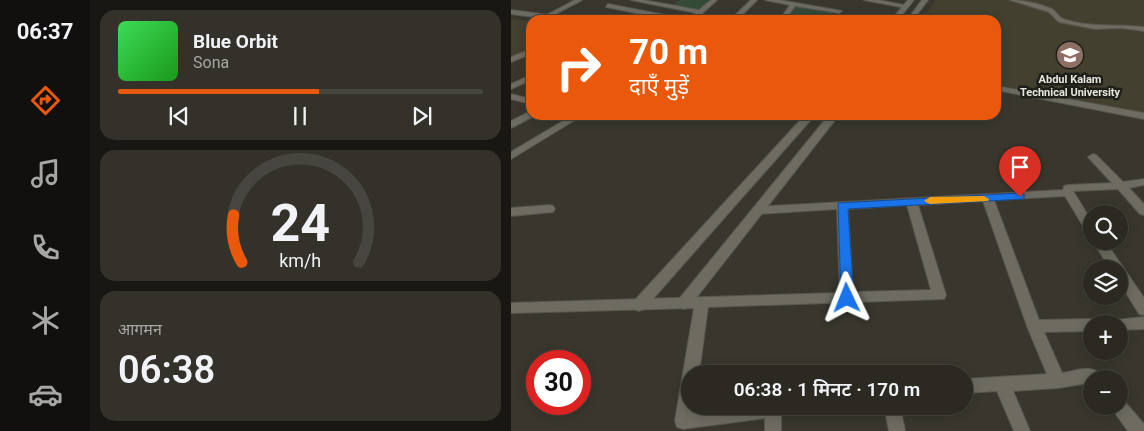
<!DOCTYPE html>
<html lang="hi">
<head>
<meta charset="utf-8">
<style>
	:root { --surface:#2b2922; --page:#33312a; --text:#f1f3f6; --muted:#a6a6a5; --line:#474540; --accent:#ea580c }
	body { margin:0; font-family:Roboto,"Noto Sans Devanagari",sans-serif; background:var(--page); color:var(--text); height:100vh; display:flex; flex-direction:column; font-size:19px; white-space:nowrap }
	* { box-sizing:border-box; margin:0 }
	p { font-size:16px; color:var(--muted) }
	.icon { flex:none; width:28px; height:28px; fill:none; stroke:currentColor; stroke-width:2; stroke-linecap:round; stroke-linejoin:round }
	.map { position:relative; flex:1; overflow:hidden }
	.side { display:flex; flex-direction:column; gap:10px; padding:10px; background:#181713; width:421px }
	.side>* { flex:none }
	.top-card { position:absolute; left:15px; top:15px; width:475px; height:105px; border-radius:15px; box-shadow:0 2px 12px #0003,0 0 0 1px var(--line); background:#ea580c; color:#fff; overflow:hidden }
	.fabs { position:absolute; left:572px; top:205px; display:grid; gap:10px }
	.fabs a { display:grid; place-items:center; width:45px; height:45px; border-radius:50%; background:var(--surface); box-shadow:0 2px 12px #0003,0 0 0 1px var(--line); font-size:25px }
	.speed { position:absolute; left:15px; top:350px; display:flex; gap:10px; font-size:25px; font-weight:700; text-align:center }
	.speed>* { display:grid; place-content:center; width:65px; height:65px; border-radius:50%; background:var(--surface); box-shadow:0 2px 12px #0003,0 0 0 1px var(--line); line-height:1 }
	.speed .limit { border:8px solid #d22; background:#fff; color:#111 }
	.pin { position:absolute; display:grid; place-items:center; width:42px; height:42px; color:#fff; margin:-51px -21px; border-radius:50% 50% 50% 0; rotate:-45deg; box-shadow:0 0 5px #0007 }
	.pin .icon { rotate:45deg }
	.me { position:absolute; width:55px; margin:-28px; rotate:358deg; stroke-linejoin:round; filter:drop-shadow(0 0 4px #0008) }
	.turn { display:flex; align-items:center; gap:18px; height:105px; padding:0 20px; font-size:22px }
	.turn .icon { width:65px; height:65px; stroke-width:2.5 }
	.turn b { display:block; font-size:35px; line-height:42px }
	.big { font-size:38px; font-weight:600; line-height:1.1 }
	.side .widget { flex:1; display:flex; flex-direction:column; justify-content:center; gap:8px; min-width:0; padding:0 18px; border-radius:15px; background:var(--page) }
	.side .dial { align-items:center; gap:0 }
	.dial svg { height:130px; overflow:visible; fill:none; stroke:var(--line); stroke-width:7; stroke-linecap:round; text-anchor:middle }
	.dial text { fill:var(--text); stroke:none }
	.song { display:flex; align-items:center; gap:15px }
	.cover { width:60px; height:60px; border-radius:8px; background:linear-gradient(135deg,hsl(130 70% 55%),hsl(120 70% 35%)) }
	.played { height:5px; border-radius:2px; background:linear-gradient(90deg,var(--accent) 55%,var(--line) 55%) }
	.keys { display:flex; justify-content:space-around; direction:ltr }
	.trip { position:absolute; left:170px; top:365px; width:292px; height:50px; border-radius:25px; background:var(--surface); box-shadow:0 2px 12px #0003,0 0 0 1px var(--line); font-weight:600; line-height:50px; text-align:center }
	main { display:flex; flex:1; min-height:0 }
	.dock { display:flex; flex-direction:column; width:90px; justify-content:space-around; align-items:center; background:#11100e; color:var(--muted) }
	.dock .icon { width:35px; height:35px }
	.dock .on { color:var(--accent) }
	.dock b { font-size:22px; color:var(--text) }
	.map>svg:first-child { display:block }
</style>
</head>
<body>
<main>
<nav class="dock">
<b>06:37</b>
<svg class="icon on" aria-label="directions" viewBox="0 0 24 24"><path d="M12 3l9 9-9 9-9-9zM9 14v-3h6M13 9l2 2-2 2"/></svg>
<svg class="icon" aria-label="music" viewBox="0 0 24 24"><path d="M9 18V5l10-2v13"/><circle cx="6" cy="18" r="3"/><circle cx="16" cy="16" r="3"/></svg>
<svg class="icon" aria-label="phone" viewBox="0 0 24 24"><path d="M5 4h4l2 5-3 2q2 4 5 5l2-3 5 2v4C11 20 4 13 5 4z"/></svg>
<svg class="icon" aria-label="climate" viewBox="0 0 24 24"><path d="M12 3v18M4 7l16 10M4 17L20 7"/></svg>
<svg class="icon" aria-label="car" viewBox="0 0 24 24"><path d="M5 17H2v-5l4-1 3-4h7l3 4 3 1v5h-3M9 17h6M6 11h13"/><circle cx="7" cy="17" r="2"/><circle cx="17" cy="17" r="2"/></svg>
</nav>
<section class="side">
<div class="widget">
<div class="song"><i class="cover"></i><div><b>Blue Orbit</b><p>Sona</p></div></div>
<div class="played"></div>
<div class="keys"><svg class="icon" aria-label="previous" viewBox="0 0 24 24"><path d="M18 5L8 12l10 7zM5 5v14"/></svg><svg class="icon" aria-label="pause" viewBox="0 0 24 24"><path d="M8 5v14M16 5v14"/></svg><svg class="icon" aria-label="next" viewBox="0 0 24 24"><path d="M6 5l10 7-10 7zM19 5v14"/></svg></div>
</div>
<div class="widget dial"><svg viewBox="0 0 100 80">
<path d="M14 69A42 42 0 1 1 86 69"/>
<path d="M14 69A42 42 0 0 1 9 40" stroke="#ea580c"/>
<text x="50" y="56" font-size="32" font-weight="700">24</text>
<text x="50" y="72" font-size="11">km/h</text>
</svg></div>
<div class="widget"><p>आगमन</p><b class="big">06:38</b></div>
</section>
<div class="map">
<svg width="633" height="431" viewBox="0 0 633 431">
	<rect width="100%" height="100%" fill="#39372d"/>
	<path fill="#434030" d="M425,0H633V116L485,90V20H411Z
		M0,19L20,21V48L0,57Z"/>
	<path fill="#334b37" d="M169,0H199L186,10L160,6Z
		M285,6L323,12L313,20H275Z"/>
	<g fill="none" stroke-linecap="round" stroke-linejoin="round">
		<defs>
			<path id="minor" d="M64,0H71L37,18L32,17Z
				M120,0H132L188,10L200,0H206L184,20H177L185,13Z
				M240,0H246L226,20H219Z
				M254,0H268L331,11L328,13L284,6L274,20H268L279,5Z
				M353,0H367L398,6L395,8Z
				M499,0C512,0 529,4 541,9C545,11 547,17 552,19C578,28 606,24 633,27V31L610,28L584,29L548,22L538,12Z
				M97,4L170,18L173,20H160L95,7Z
				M20,49V54L0,62V57Z
				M20,75V80L0,89V84Z
				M485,86L633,113V119L485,90Z
				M0,94L20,99V104L0,99Z
				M20,111V115L23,116L0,128V121Z
				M62,115H72L0,159V152Z
				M582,154L585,155L612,182L633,179V185L618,188L633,204V215L629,214L607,189L562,191L581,222V235L577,234L554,196L483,200L528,320L581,319L586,321L587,324H581V331L533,332L551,373C566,371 584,362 592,379H581V385L577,383L547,388L502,391L519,431H503L486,391L454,393V379L536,374L516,326L472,201L407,205L435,295L433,299L197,307L188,374H179V406H183L182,412L222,406H290L288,411L270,415V431H254V418L172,429L166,427L164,421L183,308L0,313V303L329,293L326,209L247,214L243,213L241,210L243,207L552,190L553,186L557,185L601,183L577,157ZM396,205L420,290L342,292L337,209Z
				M38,205L42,206L44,209L42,212L0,216V208Z
				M582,241H594L633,298V315L628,314L609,283V269H599Z
				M633,317V329L609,330V324H602L604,320Z
				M609,399L613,401L633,424V431H617L599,406H609Z
				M373,406H389L394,431H378Z"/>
			<path id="tertiary" d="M397,0H403L387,20H380Z
				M411,0H417L402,20H396Z
				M0,10L61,18L64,20H46L0,14Z
				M294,115H304L133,309L128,311L123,309L120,305L123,301Z
				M318,115H328L178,307L173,309L168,307L165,303L168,299Z"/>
		</defs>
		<use href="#minor" stroke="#57564e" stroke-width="2"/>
		<use href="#tertiary" stroke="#57564e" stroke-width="2"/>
		<use href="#minor" fill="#6e6c61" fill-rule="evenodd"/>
		<use href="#tertiary" fill="#6e6c61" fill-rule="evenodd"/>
	</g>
	<path fill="#1a73e8" stroke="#114b97" d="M509,193L513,194V199L337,209L343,298L341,302H332L330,298L327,203Z"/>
	<path fill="#f59e0b" d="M473,196L478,199L477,201L419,204L413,201L419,197Z"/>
	<defs>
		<symbol id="university-disc" viewBox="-11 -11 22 22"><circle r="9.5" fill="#8d6e63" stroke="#1f1f1a"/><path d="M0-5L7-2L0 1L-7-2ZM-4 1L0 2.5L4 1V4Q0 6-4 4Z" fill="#fff"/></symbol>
	</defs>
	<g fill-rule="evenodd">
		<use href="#university-disc" x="543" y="39" width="32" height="32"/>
	</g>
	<g text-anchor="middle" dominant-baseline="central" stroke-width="5" stroke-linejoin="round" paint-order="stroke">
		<g font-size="11" font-weight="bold" fill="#e6e5de" stroke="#1f1f1a">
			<text x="559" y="79">Abdul Kalam<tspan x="559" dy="13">Technical University</tspan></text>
		</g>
	</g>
</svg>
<div class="fabs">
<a><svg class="icon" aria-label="search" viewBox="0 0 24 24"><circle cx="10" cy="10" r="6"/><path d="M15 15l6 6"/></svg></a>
<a><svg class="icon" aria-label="layers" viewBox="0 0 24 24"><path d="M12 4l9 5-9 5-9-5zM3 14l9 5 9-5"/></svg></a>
<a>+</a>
<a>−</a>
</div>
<div class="speed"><div class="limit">30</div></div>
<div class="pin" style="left:509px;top:197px;background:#d93025"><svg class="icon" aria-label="arrive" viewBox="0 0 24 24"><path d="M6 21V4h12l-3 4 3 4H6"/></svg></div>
<svg class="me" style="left:336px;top:298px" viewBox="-20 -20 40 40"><path d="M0-17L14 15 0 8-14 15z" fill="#1a73e8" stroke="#fff" stroke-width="4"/></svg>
<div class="trip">06:38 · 1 मिनट · 170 m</div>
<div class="top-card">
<div class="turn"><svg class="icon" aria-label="right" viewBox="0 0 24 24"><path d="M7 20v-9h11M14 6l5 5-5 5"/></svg><div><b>70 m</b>दाएँ मुड़ें</div></div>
</div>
</div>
</main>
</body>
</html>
